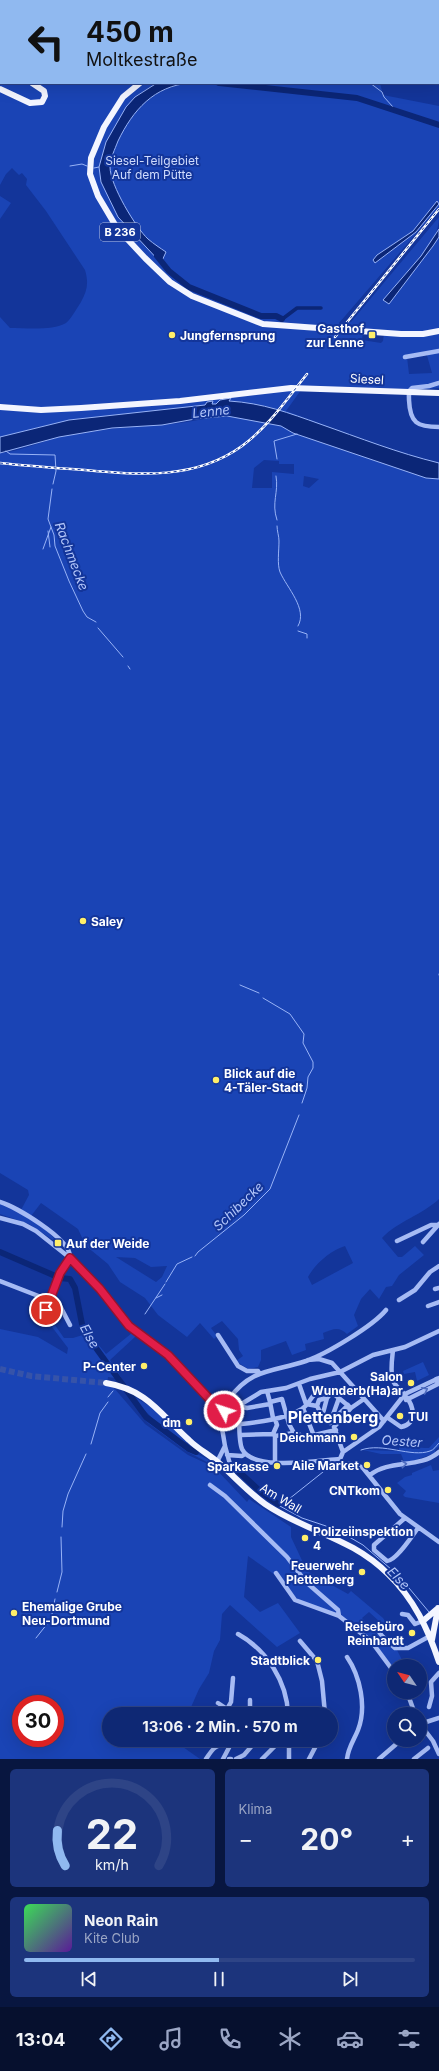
<!DOCTYPE html>
<html lang="de">
<head>
<meta charset="utf-8">
<style>
	:root { --surface:#0e2874; --page:#1c347c; --text:#f1f3f6; --muted:#9ba6c5; --line:#2e4486; --accent:#90b9f0 }
	body { margin:0; font-family:Inter,sans-serif; background:var(--page); color:var(--text); height:100vh; display:flex; flex-direction:column; font-size:15px; white-space:nowrap }
	* { box-sizing:border-box; margin:0 }
	p { font-size:13px; color:var(--muted) }
	.icon { flex:none; width:22px; height:22px; fill:none; stroke:currentColor; stroke-width:2; stroke-linecap:round; stroke-linejoin:round }
	.map { position:relative; height:1759px; overflow:hidden }
	.panel { display:flex; flex-direction:column; gap:10px; padding:10px; background:#081640; flex:1 }
	.panel>* { flex:none }
	.banner { position:absolute; left:0px; top:0px; width:439px; height:84px; box-shadow:0 4px 16px #0002,0 0 0 1px var(--line); background:#90b9f0; color:#111; overflow:hidden }
	.needle { width:26px; rotate:305deg }
	.buttons { position:absolute; left:387px; top:1659px; display:grid; gap:8px }
	.buttons a { display:grid; place-items:center; width:40px; height:40px; border-radius:50%; background:var(--surface); box-shadow:0 4px 16px #0002,0 0 0 1px var(--line); font-size:20px }
	.speed { position:absolute; left:12px; top:1695px; display:flex; gap:8px; font-size:20px; font-weight:700; text-align:center }
	.speed>* { display:grid; place-content:center; width:52px; height:52px; border-radius:50%; background:var(--surface); box-shadow:0 4px 16px #0002,0 0 0 1px var(--line); line-height:1 }
	.speed .limit { border:6px solid #d22; background:#fff; color:#111 }
	.pin { position:absolute; display:grid; place-items:center; width:34px; height:34px; color:#fff; margin:-17px; border:2px solid #fff; border-radius:50%; box-shadow:0 1px 4px #0007 }
	.me { position:absolute; width:44px; margin:-22px; rotate:310deg; stroke-linejoin:round; filter:drop-shadow(0 0 3px #0008) }
	.turn { display:flex; align-items:center; gap:14px; height:84px; padding:0 20px; font-size:18px }
	.turn .icon { width:52px; height:52px; stroke-width:2.5 }
	.turn b { display:block; font-size:28px; line-height:34px }
	.big { font-size:30px; font-weight:700; line-height:1.1 }
	.panel .tile { flex:1; display:flex; flex-direction:column; justify-content:center; gap:6px; min-width:0; padding:0 14px; border-radius:6px; background:var(--page) }
	.panel .dial { align-items:center; gap:0 }
	.dial svg { height:104px; overflow:visible; fill:none; stroke:var(--line); stroke-width:7; stroke-linecap:round; text-anchor:middle }
	.dial text { fill:var(--text); stroke:none }
	.song { display:flex; align-items:center; gap:12px }
	.cover { width:48px; height:48px; border-radius:6px; background:linear-gradient(135deg,hsl(130 70% 55%),hsl(270 70% 35%)) }
	.played { height:4px; border-radius:2px; background:linear-gradient(90deg,var(--accent) 50%,var(--line) 50%) }
	.keys { display:flex; justify-content:space-around; direction:ltr }
	.heat { display:flex; justify-content:space-between; align-items:center; font-size:22px; direction:ltr }
	.panel .tiles { flex:1; display:grid; gap:10px; grid-template-columns:1fr 1fr }
	.tile:last-child { grid-column:span 2 }
	.trip { position:absolute; left:102px; top:1707px; width:236px; height:40px; border-radius:20px; background:var(--surface); box-shadow:0 4px 16px #0002,0 0 0 1px var(--line); font-weight:700; line-height:40px; text-align:center }
	.tab-bar { display:flex; height:64px; justify-content:space-around; align-items:center; background:#06102e; color:var(--muted) }
	.tab-bar .icon { width:28px; height:28px }
	.tab-bar .selected { color:var(--accent) }
	.tab-bar b { font-size:18px; color:var(--text) }
	.map>svg:first-child { display:block }
</style>
</head>
<body>
<div class="map">
<svg width="439" height="1759" viewBox="0 0 439 1759">
	<rect width="100%" height="100%" fill="#13359a"/>
	<path fill="#1a44b5" fill-rule="evenodd" d="M0,0H439V40L438,1H1V29Z
		M0,39L1,83C15,83 34,80 43,94L42,99L36,101L23,98L0,87Z
		M36,83H380L383,95L439,106V207L339,323L351,322L439,217C439,248 401,277 384,300L389,304L439,237V388L408,391L301,390L286,411L395,451L439,463V1199C422,1215 398,1221 382,1238L398,1257H402L415,1246L424,1255L399,1275L392,1286L386,1287L379,1299L370,1289L361,1299L354,1315L358,1326L347,1334C339,1326 333,1329 323,1333L324,1339L305,1344L306,1350L292,1355L286,1341L261,1350V1360L258,1367L248,1369L236,1361L243,1356L239,1350L238,1339L222,1321L211,1328L217,1336L214,1339L200,1323L187,1337L158,1315L145,1298L120,1282L108,1264L86,1246L78,1229L41,1203L31,1216L54,1238L53,1240L29,1224L0,1214V1200L21,1210L29,1195L28,1190L0,1173V453C19,452 40,442 59,437C96,429 133,427 171,424C193,422 214,415 237,417L244,402L220,400L216,404H212L213,401L207,402L205,405L69,420L0,437V408L45,412L103,409L43,408L0,404V317L10,328C25,328 53,331 66,323C71,319 77,308 81,302C87,291 89,283 85,270L46,211L26,185L27,179L22,173L19,175L12,168L6,174L0,185V91L22,102L46,100ZM363,332L384,333L383,341L381,343L362,340ZM426,352L432,373L409,374L407,357ZM264,460L279,461V464H294V474L272,472V488H252L254,468ZM304,476L319,479L309,488L303,486ZM345,1246L353,1263L312,1285L308,1277C315,1264 331,1250 345,1246ZM116,1257L135,1258L151,1267L167,1266L162,1277L156,1282Z
		M0,196L11,203L0,219Z
		M55,1325L64,1338H73L89,1333L106,1354L132,1333L136,1336L110,1360L122,1379L108,1377L107,1386L114,1388L145,1424L188,1455L214,1467L247,1502L249,1499L291,1527V1537L307,1571L348,1594L351,1591L383,1618L389,1627L385,1630L380,1622L369,1612L362,1618L376,1634L378,1633L390,1647L397,1650L405,1666H394V1672L375,1645L339,1616L295,1600L278,1577L248,1556L244,1597L260,1612L278,1603L300,1633L277,1647L230,1605L222,1614L220,1640L214,1651L209,1673L199,1689L188,1714H109V1740H173L200,1759H0V1329L38,1337L67,1354L68,1348L52,1327ZM21,1704H55V1738H21Z
		M423,1362L429,1375L417,1381L415,1372L404,1374L403,1371Z
		M131,1395L156,1410L187,1443C163,1430 149,1416 131,1395Z
		M141,1415L181,1446L209,1460L220,1469L186,1451L148,1423Z
		M439,1437V1446L435,1450V1453L405,1464L401,1454H381L363,1450L399,1451V1446L425,1448H429Z
		M431,1465L433,1471L439,1470V1503L405,1497L403,1495L406,1491L397,1483L405,1477L412,1475V1473Z"/>
	<path fill="#0b2677" stroke="#98b3f7" d="M157,83H190C154,86 133,110 118,141C115,149 110,159 110,167C110,185 136,228 148,239C154,244 160,248 166,252L161,263L118,217L101,182L99,167L106,142L126,107L135,97Z
		M437,201L439,204L416,232L375,263L373,260L377,255L413,231Z
		M439,229V237L433,246L389,304L383,300L421,256Z
		M231,398L229,401C263,403 289,413 320,424C360,438 398,453 439,463V479L426,478L293,433L281,426L227,416L195,419L162,425L112,428L59,437L0,453V437L69,420L205,405L207,402L213,401L212,404H216L220,400Z"/>
	<g fill="none" stroke-linecap="round" stroke-linejoin="round">
		<path stroke="#98b3f7" stroke-width="1" d="M350,1V0
			M370,83L382,92L384,97L393,107L392,110
			M70,166L82,164L87,166
			M94,168L99,167
			M6,451L10,454L55,455L56,471L53,484
			M277,459L274,441L297,434
			M276,476C279,493 271,502 277,520
			M52,489L48,519L54,535L55,546L69,581L83,611L87,617L96,622
			M277,526C277,531 279,536 279,541C279,551 277,564 280,572C287,588 308,609 298,626
			M48,531L50,547
			M43,549L51,527
			M98,628L123,657
			M298,631L307,634V638
			M128,666L130,669
			M439,974V975
			M240,985L259,993
			M263,998L290,1014L304,1034L303,1043L313,1062V1068L308,1077L307,1088L302,1103
			M195,1256L198,1252L244,1215L270,1189L299,1115
			M166,1282L177,1264L192,1257
			M156,1298L162,1295
			M145,1314L165,1284
			M108,1397L113,1391
			M91,1444L100,1413L108,1402
			M361,1450C383,1442 411,1458 430,1451C434,1450 436,1446 439,1443
			M278,1504L289,1499L328,1468
			M278,1505L302,1518L326,1526
			M62,1527L63,1511L68,1494L86,1454
			M344,1534L363,1545L399,1576L429,1612
			M57,1592L62,1572L61,1537
			M36,1638L51,1619L55,1599"/>
		<path stroke="#0b2677" stroke-width="3.5" d="M281,320L297,308H321"/>
		<path stroke="#0b2677" stroke-width="6" d="M219,83L357,98L439,125
			M157,256L169,271L189,287L261,316H276L282,319
			M0,1252L60,1278L70,1279L75,1288L82,1324L88,1337L146,1417L189,1449L196,1452
			M237,1470L261,1492L278,1504"/>
		<path stroke="#3653a9" stroke-width="6" stroke-dasharray="6 3" stroke-linecap="butt" d="M0,1369L31,1376L106,1383"/>
		<path stroke="#a6bbf4" stroke-width="4.5" d="M405,357L439,351
			M439,383L429,386L412,388C408,391 409,395 409,400C410,423 417,427 439,427
			M0,1202C16,1207 69,1238 70,1256C70,1263 60,1273 57,1280C53,1292 50,1304 42,1314
			M0,1218L23,1224L36,1231L70,1258L100,1289L129,1326L168,1355L215,1405
			M397,1241L431,1225H438
			M423,1242L439,1224
			M0,1281L59,1304L70,1325
			M435,1289L439,1288
			M399,1300L415,1290L430,1272L439,1266
			M428,1306L439,1302
			M218,1335L238,1366L247,1371H258L259,1373
			M308,1360L319,1359L332,1363L384,1421
			M299,1384L306,1404
			M267,1391L270,1402
			M406,1400L438,1384L436,1379
			M306,1404L317,1406
			M212 1410a6 6 0 1 1 12 0a6 6 0 1 1-12 0Z
			M238,1406C240,1417 238,1440 242,1449C253,1472 320,1460 340,1459
			M238,1406L247,1408L270,1404
			M231,1408L229,1399C251,1368 273,1372 306,1361C326,1354 373,1326 386,1310
			M303,1408L314,1436
			M224,1409L238,1406L261,1392L286,1388L310,1379L340,1372L373,1355L405,1347L439,1331
			M220,1416L225,1446L233,1475
			M322,1417L327,1398
			M273,1418L270,1402L282,1399L289,1424L294,1433L306,1437L336,1430
			M388,1418L401,1427C418,1423 414,1406 405,1395C401,1390 396,1387 393,1381C390,1372 392,1359 393,1350
			M332,1421L348,1405
			M330,1423L324,1420L317,1406L319,1400L327,1398L332,1392
			M330,1423L339,1398
			M241,1424C260,1422 285,1419 302,1409C313,1402 308,1392 329,1390L351,1408
			M334,1427L351,1408L364,1399
			M334,1427L343,1452
			M273,1434L277,1425L276,1422
			M241,1435L273,1434L275,1436L294,1433
			M275,1436V1462
			M227,1455L242,1456L245,1454
			M340,1459L344,1463L357,1465L363,1468L400,1514L439,1542
			M340,1459L343,1452L379,1427L405,1394L439,1378
			M217,1462L225,1446
			M370,1475C390,1459 419,1469 439,1452
			M210,1485L225,1496L287,1557L306,1582L338,1610L339,1616
			M405,1518L374,1545V1550L387,1561C396,1561 412,1536 418,1528
			M276,1573L295,1600L339,1616L371,1641L394,1672
			M402,1614L408,1615L415,1624L423,1621
			M375,1626L382,1636L395,1648H408L430,1636
			M238,1634C267,1650 287,1682 288,1714
			M300,1641L317,1661L322,1681L325,1714
			M407,1692L415,1714
			M218,1703L227,1709
			M429,1707L432,1696L431,1682L439,1673
			M229,1714L227,1709L231,1702L233,1678
			M247,1714L250,1708V1700
			M420,1724L433,1741L439,1754
			M420,1724L439,1718
			M289,1740V1759
			M206,1759C213,1748 216,1744 229,1745
			M223,1759L233,1740
			M229,1759H231
			M236,1759L244,1755L257,1740
			M262,1759L277,1744L284,1740
			M309,1759L319,1740
			M347,1759C348,1748 354,1740 358,1730C367,1707 360,1676 347,1657
			M379,1759L401,1740
			M414,1759L428,1748"/>
		<path stroke="#f3f5ff" stroke-width="6" d="M0,32L1,35
			M438,42H439
			M140,83L123,97L104,127L91,158L90,174L98,196L117,228L145,258L170,282L192,296L263,324L401,334H423L439,331
			M0,89L30,103L42,102L45,96L44,91L32,83
			M0,407L41,410L81,408L180,401L291,388L439,393
			M106,1383C148,1390 160,1414 189,1440C198,1449 210,1455 220,1464C235,1477 248,1492 265,1504C306,1532 351,1537 388,1574C414,1599 428,1629 439,1662
			M423,1621L437,1609
			M432,1640L438,1608"/>
		<defs>
			<path id="rail" d="M335,337L439,209
				M0,463C28,466 56,468 85,470C140,475 195,480 242,446C268,427 287,399 307,374"/>
		</defs>
		<use href="#rail" stroke="#fff" stroke-width="2.5"/>
		<use href="#rail" stroke="#13359a" stroke-width="1" stroke-dasharray="3" stroke-linecap="butt"/>
	</g>
	<defs><path id="oneway-chevron" d="M-2-3.5L2.5 0L-2 3.5" fill="none" stroke-width="1.6" stroke-linecap="round" stroke-linejoin="round"/></defs>
	<g stroke="#4e6bbe">
		<use href="#oneway-chevron" transform="translate(425 1390) rotate(-26)"/>
		<use href="#oneway-chevron" transform="translate(404 1464) rotate(-6)"/>
	</g>
	<g fill="none" stroke-linecap="round" stroke-linejoin="round">
		<defs>
			<path id="route" d="M46,1310L60,1273L70,1258L100,1289L129,1326L168,1355L215,1405H221L224,1411"/>
		</defs>
		<use href="#route" stroke="#92132f" stroke-width="10"/>
		<use href="#route" stroke="#e11d48" stroke-width="7"/>
	</g>
	<g fill="#ffef69" stroke="#13359a" stroke-width="1.5">
		<circle cx="172" cy="335" r="4"/>
		<rect x="368" y="331" width="8" height="8" rx="2"/>
		<circle cx="83" cy="921" r="4"/>
		<circle cx="216" cy="1080" r="4"/>
		<rect x="54" y="1239" width="8" height="8" rx="2"/>
		<circle cx="144" cy="1366" r="4"/>
		<circle cx="411" cy="1383" r="4"/>
		<circle cx="400" cy="1416" r="4"/>
		<circle cx="189" cy="1422" r="4"/>
		<circle cx="354" cy="1437" r="4"/>
		<circle cx="367" cy="1465" r="4"/>
		<circle cx="277" cy="1466" r="4"/>
		<circle cx="388" cy="1490" r="4"/>
		<circle cx="305" cy="1538" r="4"/>
		<circle cx="362" cy="1572" r="4"/>
		<circle cx="14" cy="1613" r="4"/>
		<circle cx="412" cy="1633" r="4"/>
		<circle cx="318" cy="1660" r="4"/>
	</g>
	<g text-anchor="middle" dominant-baseline="central" stroke-width="4" stroke-linejoin="round" paint-order="stroke">
		<rect fill="#13359a" stroke="#b8c2e1" stroke-width="1" x="100" y="223" width="40" height="18" rx="3"/>
		<g font-size="11" font-weight="bold" fill="#fff">
			<text x="120" y="232">B 236</text>
		</g>
		<g font-size="12" fill="#cfdbfd" stroke="#13359a">
			<text x="152" y="160">Siesel-Teilgebiet<tspan x="152" dy="14">Auf dem Pütte</tspan></text>
		</g>
		<g font-size="12" font-weight="bold" fill="#fff" stroke="#13359a" text-anchor="end">
			<text x="364" y="328">Gasthof<tspan x="364" dy="14">zur Lenne</tspan></text>
			<text x="180" y="335" text-anchor="start">Jungfernsprung</text>
			<text x="91" y="921" text-anchor="start">Saley</text>
			<text x="224" y="1073" text-anchor="start">Blick auf die<tspan x="224" dy="14">4-Täler-Stadt</tspan></text>
			<text x="66" y="1243" text-anchor="start">Auf der Weide</text>
			<text x="136" y="1366">P-Center</text>
			<text x="403" y="1376">Salon<tspan x="403" dy="14">Wunderb(Ha)ar</tspan></text>
			<text x="408" y="1416" text-anchor="start">TUI</text>
			<text x="181" y="1422">dm</text>
			<text x="346" y="1437">Deichmann</text>
			<text x="359" y="1465">Aile Market</text>
			<text x="269" y="1466">Sparkasse</text>
			<text x="380" y="1490">CNTkom</text>
			<text x="313" y="1531" text-anchor="start">Polizeiinspektion<tspan x="313" dy="14">4</tspan></text>
			<text x="354" y="1565">Feuerwehr<tspan x="354" dy="14">Plettenberg</tspan></text>
			<text x="22" y="1606" text-anchor="start">Ehemalige Grube<tspan x="22" dy="14">Neu-Dortmund</tspan></text>
			<text x="404" y="1626">Reisebüro<tspan x="404" dy="14">Reinhardt</tspan></text>
			<text x="310" y="1660">Stadtblick</text>
		</g>
		<g font-size="12" fill="#fff" stroke="#13359a">
			<text transform="translate(367 379) rotate(3)">Siesel</text>
			<text transform="translate(281 1498) rotate(31)">Am Wall</text>
		</g>
		<g font-size="13" font-style="italic" fill="#b3c6fa" stroke="#13359a">
			<text transform="translate(211 411) rotate(-6)">Lenne</text>
			<text transform="translate(72 556) rotate(69)">Rachmecke</text>
			<text transform="translate(238 1206) rotate(-44)">Schibecke</text>
			<text transform="translate(90 1336) rotate(61)">Else</text>
			<text transform="translate(402 1441) rotate(4)">Oester</text>
			<text transform="translate(399 1578) rotate(46)">Else</text>
		</g>
		<g font-size="16" font-weight="bold" fill="#fff" stroke="#13359a">
			<text x="333" y="1417">Plettenberg</text>
		</g>
	</g>
</svg>
<div class="buttons">
<a><svg class="needle" viewBox="-14 -14 28 28"><path d="M0-13l5 13h-10z" fill="#e53935"/><path d="M0 13l5-13h-10z" fill="#9ba6c5"/></svg></a>
<a><svg class="icon" aria-label="search" viewBox="0 0 24 24"><circle cx="10" cy="10" r="6"/><path d="M15 15l6 6"/></svg></a>
</div>
<div class="speed"><div class="limit">30</div></div>
<div class="pin" style="left:46px;top:1310px;background:#d93025"><svg class="icon" aria-label="arrive" viewBox="0 0 24 24"><path d="M6 21V4h12l-3 4 3 4H6"/></svg></div>
<svg class="me" style="left:224px;top:1411px" viewBox="-20 -20 40 40"><circle r="17" fill="#e11d48" stroke="#fff" stroke-width="3"/><path d="M0-11L8 9 0 5-8 9z" fill="#fff"/></svg>
<div class="trip">13:06 · 2 Min. · 570 m</div>
<div class="banner">
<div class="turn"><svg class="icon" aria-label="left" viewBox="0 0 24 24"><path d="M17 20v-9H6M10 6l-5 5 5 5"/></svg><div><b>450 m</b>Moltkestraße</div></div>
</div>
</div>
<section class="panel">
<div class="tiles">
<div class="tile dial"><svg viewBox="0 0 100 80">
<path d="M14 69A42 42 0 1 1 86 69"/>
<path d="M14 69A42 42 0 0 1 8 42" stroke="#90b9f0"/>
<text x="50" y="56" font-size="32" font-weight="700">22</text>
<text x="50" y="72" font-size="11">km/h</text>
</svg></div>
<div class="tile"><p>Klima</p>
<div class="heat"><a>−</a><b class="big">20°</b><a>+</a></div>
</div>
<div class="tile">
<div class="song"><i class="cover"></i><div><b>Neon Rain</b><p>Kite Club</p></div></div>
<div class="played"></div>
<div class="keys"><svg class="icon" aria-label="previous" viewBox="0 0 24 24"><path d="M18 5L8 12l10 7zM5 5v14"/></svg><svg class="icon" aria-label="pause" viewBox="0 0 24 24"><path d="M8 5v14M16 5v14"/></svg><svg class="icon" aria-label="next" viewBox="0 0 24 24"><path d="M6 5l10 7-10 7zM19 5v14"/></svg></div>
</div>
</div>
</section>
<nav class="tab-bar">
<b>13:04</b>
<svg class="icon selected" aria-label="directions" viewBox="0 0 24 24"><path d="M12 3l9 9-9 9-9-9zM9 14v-3h6M13 9l2 2-2 2"/></svg>
<svg class="icon" aria-label="music" viewBox="0 0 24 24"><path d="M9 18V5l10-2v13"/><circle cx="6" cy="18" r="3"/><circle cx="16" cy="16" r="3"/></svg>
<svg class="icon" aria-label="phone" viewBox="0 0 24 24"><path d="M5 4h4l2 5-3 2q2 4 5 5l2-3 5 2v4C11 20 4 13 5 4z"/></svg>
<svg class="icon" aria-label="climate" viewBox="0 0 24 24"><path d="M12 3v18M4 7l16 10M4 17L20 7"/></svg>
<svg class="icon" aria-label="car" viewBox="0 0 24 24"><path d="M5 17H2v-5l4-1 3-4h7l3 4 3 1v5h-3M9 17h6M6 11h13"/><circle cx="7" cy="17" r="2"/><circle cx="17" cy="17" r="2"/></svg>
<svg class="icon" aria-label="filters" viewBox="0 0 24 24"><path d="M4 7h16M4 17h16"/><circle cx="9" cy="7" r="2"/><circle cx="15" cy="17" r="2"/></svg>
</nav>
</body>
</html>
